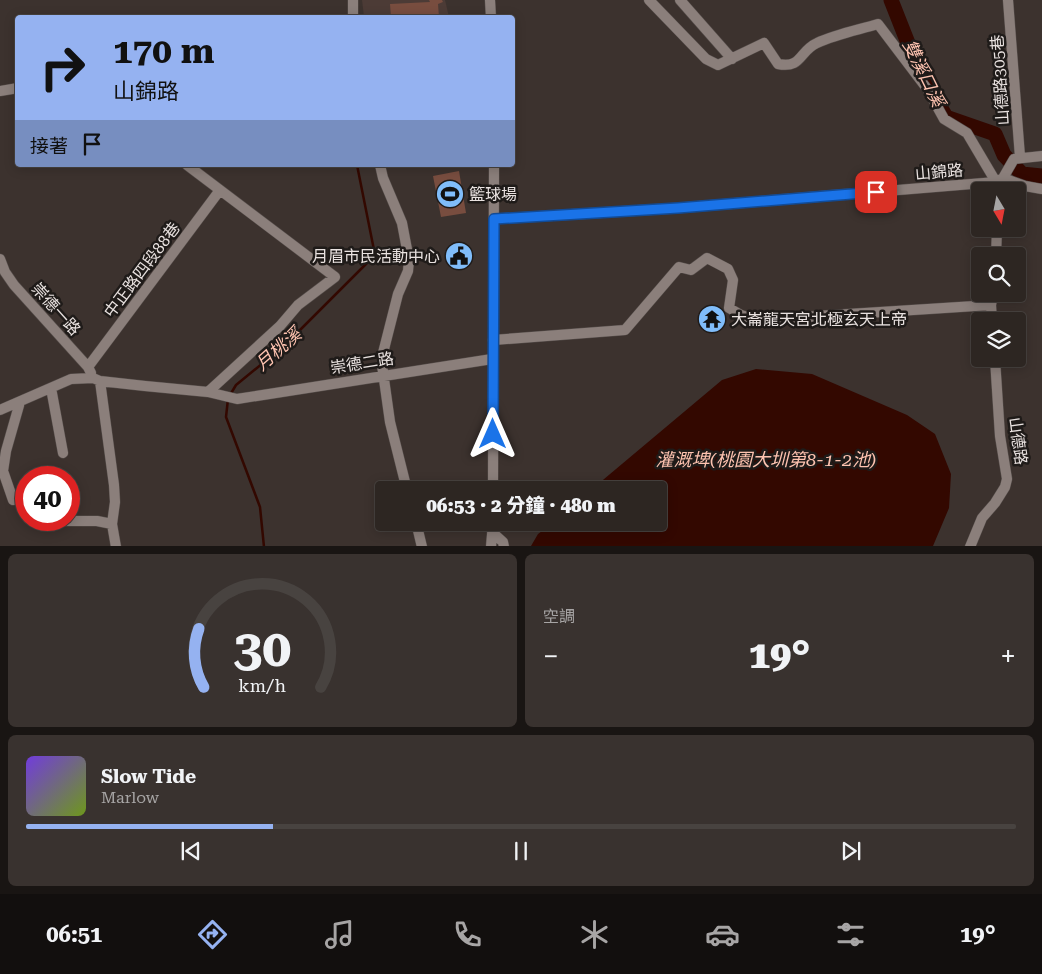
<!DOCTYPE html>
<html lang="zh-TW">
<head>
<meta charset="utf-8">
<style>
	:root { --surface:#2d2622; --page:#39322f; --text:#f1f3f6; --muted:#a7a5a5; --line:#484340; --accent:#95b2f1 }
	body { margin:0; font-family:"Roboto Serif","Noto Sans TC",serif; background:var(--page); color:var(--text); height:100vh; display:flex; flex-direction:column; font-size:19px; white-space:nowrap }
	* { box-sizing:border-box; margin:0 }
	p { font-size:16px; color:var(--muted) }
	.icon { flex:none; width:28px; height:28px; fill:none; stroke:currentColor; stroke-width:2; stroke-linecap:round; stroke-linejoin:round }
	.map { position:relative; height:546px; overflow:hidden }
	.side { display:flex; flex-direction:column; gap:8px; padding:8px; background:#191513; flex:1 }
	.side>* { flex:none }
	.top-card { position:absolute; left:15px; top:15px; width:500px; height:152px; border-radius:5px; box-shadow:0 2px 12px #0003,0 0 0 1px var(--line); background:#95b2f1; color:#111; overflow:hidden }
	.needle { width:32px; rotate:170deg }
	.controls { position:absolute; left:971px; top:182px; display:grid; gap:10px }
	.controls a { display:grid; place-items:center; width:55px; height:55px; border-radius:5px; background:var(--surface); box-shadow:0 2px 12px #0003,0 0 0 1px var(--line); font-size:25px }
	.speed { position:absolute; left:15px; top:466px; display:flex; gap:10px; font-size:25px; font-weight:700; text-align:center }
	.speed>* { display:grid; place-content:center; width:65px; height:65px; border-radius:50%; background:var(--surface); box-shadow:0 2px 12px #0003,0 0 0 1px var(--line); line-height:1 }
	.speed .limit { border:8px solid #d22; background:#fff; color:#111 }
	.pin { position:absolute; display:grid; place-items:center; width:42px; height:42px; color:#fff; margin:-21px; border-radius:10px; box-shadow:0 2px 8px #0006 }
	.me { position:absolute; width:55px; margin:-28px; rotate:0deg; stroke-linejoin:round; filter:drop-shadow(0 0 4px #0008) }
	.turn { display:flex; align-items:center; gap:18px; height:105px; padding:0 15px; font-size:22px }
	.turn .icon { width:65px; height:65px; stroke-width:2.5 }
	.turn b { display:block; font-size:35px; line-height:42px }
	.then { display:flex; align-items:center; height:48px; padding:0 15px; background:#0003; gap:10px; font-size:19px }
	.big { font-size:38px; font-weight:800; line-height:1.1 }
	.side .widget { flex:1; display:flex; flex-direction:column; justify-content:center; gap:8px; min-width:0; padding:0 18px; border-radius:8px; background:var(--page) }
	.side .dial { align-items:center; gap:0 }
	.dial svg { height:130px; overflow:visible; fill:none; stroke:var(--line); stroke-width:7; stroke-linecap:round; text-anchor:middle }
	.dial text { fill:var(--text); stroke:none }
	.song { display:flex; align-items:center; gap:15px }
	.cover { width:60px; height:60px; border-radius:8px; background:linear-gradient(135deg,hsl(260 70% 55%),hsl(80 70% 35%)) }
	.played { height:5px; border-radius:2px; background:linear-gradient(90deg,var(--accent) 25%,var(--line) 25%) }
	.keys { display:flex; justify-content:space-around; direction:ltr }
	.heat { display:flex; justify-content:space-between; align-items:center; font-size:28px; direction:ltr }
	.side .tiles { flex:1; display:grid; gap:8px; grid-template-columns:1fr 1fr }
	.widget:last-child { grid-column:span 2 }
	.trip { position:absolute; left:375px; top:481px; width:292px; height:50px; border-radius:5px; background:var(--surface); box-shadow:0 2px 12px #0003,0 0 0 1px var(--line); font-weight:800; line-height:50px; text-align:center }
	.tab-bar { display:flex; height:80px; justify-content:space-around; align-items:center; background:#120f0e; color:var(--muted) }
	.tab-bar .icon { width:35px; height:35px }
	.tab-bar .active { color:var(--accent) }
	.tab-bar b { font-size:22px; color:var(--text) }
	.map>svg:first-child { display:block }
</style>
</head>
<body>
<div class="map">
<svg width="1042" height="547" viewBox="0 0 1042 547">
	<rect width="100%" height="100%" fill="#3c322e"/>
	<path fill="#4c3b36" d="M362,0H445L449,17H364Z"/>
	<path fill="#784d3f" d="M429,0H442L443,2L438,4L439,17H391L390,4L430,2Z
		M459,171L466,213L441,217L433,176Z"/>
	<path fill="#330800" d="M756,369L812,374L907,415L935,434L951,474L949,508L933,546H531L538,534L553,523L659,522V490H591L722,380Z"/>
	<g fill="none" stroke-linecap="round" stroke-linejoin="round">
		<path stroke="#330800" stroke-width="2.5" d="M230,395L236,385L285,345L375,255L357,165
			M228,399L226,417L260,507L264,547"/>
		<path stroke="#330800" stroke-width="15" d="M891,0L919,71L928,86
			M942,110L946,117L995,134L1004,155L1022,174L1042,176"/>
		<defs>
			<path id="minor" d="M490,0L491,18
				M649,0L706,59L718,65L764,43L778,64C802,69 799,51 817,43C836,34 858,30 878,24L928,90L944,119L967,133L996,182L1000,191
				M680,0L732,59
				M1008,0L1020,157
				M353,18V0
				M0,91L18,88
				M187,165L335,277L298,305L280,326L208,392
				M380,165L383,178L402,223L409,260L408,271L398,294L383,353L382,365L390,422L407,490
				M1003,178L1025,186L1042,189
				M494,219L678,208L996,182L1003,178L1014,159L1042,156
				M996,256L997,229
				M0,259L5,272L14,285L88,367L91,373
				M992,321L991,305L993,294
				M493,340L625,330L679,267L691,270L707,258L728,269L733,280L729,308L741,315L756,320L991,305
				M88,367L220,190
				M100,381L114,485L115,502L112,524
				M51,388L63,453
				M0,410L71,379L93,378L100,381L145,386L208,392L237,399L492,359
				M493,490L494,165
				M13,500L3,471L6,451L20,402
				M59,521H97L112,524L116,547
				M416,522L422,547
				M493,533L503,542L504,547
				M491,547L493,522
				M970,547L982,518L995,503L1005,487L1007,479L1000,436L995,359"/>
		</defs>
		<use href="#minor" stroke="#564e4b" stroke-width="11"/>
		<use href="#minor" stroke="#8b7f7b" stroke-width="10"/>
	</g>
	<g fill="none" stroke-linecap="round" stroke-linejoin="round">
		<defs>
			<path id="route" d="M493,434L494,219L678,208L876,192"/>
		</defs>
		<use href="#route" stroke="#114b97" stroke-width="12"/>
		<use href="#route" stroke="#1a73e8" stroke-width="9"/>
	</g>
	<defs>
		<symbol id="stadium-disc" viewBox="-11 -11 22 22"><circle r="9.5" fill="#80bdfa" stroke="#1f1b19"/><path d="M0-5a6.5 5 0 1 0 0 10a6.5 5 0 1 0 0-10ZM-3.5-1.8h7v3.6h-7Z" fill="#111"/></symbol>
		<symbol id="civic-disc" viewBox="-11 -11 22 22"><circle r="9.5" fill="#80bdfa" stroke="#1f1b19"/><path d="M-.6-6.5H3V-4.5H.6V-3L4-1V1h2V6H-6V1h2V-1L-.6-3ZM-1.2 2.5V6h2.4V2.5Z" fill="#111"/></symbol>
		<symbol id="temple-disc" viewBox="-11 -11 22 22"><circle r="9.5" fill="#80bdfa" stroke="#1f1b19"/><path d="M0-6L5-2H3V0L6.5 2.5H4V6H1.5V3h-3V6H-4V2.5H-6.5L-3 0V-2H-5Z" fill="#111"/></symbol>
	</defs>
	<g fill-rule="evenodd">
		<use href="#stadium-disc" x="434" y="178" width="32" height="32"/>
		<use href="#civic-disc" x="443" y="240" width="32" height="32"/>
		<use href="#temple-disc" x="696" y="303" width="32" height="32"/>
	</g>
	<g text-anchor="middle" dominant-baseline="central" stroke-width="5" stroke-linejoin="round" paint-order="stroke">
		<g font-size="16" fill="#e9e2e0" stroke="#1f1b19">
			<text transform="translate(1000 80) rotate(-94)">山德路305巷</text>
			<text transform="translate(939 172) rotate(-5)">山錦路</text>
			<text transform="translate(142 270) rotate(-53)">中正路四段88巷</text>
			<text transform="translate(56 309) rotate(48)">崇德一路</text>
			<text transform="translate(362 363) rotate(-9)">崇德二路</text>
			<text transform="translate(1018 441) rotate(82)">山德路</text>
		</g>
		<g font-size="16" fill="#e9e2e0" stroke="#1f1b19" text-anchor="start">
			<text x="469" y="194">籃球場</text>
			<text x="440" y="256" text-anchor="end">月眉市民活動中心</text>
			<text x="731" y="319">大崙龍天宮北極玄天上帝</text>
		</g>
		<g font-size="18" font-style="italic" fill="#fec3b0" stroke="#1f1b19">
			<text transform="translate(924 73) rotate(64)">雙溪口溪</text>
			<text transform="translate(278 349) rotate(-41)">月桃溪</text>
			<text x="766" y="459">灌溉埤(桃園大圳第8-1-2池)</text>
		</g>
	</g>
</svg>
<div class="controls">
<a><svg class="needle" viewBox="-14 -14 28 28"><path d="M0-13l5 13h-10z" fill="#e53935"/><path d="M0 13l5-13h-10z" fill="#a7a5a5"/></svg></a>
<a><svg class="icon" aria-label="search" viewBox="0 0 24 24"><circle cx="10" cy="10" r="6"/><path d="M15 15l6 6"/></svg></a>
<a><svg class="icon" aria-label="layers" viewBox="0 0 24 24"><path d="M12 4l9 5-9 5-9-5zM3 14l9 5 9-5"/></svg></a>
</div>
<div class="speed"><div class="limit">40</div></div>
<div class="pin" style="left:876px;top:192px;background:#d93025"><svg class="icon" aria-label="arrive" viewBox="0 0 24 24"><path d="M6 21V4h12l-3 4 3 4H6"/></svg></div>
<svg class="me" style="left:493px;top:434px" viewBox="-20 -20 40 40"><path d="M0-17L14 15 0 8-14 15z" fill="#1a73e8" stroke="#fff" stroke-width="4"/></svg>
<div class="trip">06:53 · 2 分鐘 · 480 m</div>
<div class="top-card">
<div class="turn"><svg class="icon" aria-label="right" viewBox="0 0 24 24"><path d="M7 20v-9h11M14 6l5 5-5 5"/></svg><div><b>170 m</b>山錦路</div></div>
<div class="then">接著<svg class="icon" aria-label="arrive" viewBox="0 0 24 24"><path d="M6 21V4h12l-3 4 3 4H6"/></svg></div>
</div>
</div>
<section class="side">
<div class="tiles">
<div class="widget dial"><svg viewBox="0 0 100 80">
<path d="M14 69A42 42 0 1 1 86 69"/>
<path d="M14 69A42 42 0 0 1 11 33" stroke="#95b2f1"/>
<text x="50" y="56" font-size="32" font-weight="700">30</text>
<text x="50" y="72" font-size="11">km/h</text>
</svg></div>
<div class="widget"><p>空調</p>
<div class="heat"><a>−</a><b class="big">19°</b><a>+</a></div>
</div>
<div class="widget">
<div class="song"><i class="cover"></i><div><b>Slow Tide</b><p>Marlow</p></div></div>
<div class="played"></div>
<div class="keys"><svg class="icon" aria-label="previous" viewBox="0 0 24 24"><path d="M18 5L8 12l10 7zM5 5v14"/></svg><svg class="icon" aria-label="pause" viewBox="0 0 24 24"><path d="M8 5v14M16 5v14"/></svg><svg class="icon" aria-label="next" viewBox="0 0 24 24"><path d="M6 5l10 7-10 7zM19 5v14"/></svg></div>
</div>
</div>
</section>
<nav class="tab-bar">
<b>06:51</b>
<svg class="icon active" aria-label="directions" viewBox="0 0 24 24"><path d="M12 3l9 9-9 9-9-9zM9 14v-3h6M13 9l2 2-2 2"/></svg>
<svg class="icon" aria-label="music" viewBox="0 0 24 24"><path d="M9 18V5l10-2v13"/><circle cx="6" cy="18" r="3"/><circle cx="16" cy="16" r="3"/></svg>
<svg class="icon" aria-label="phone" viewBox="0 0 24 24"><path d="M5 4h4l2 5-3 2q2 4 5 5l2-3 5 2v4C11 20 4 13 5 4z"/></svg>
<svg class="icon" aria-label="climate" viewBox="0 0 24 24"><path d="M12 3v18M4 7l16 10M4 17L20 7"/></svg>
<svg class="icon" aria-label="car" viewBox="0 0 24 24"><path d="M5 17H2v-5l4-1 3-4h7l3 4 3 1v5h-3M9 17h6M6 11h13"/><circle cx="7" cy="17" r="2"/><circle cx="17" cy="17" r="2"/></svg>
<svg class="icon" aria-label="filters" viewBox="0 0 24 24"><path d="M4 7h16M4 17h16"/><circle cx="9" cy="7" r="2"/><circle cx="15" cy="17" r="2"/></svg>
<b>19°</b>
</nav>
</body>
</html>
